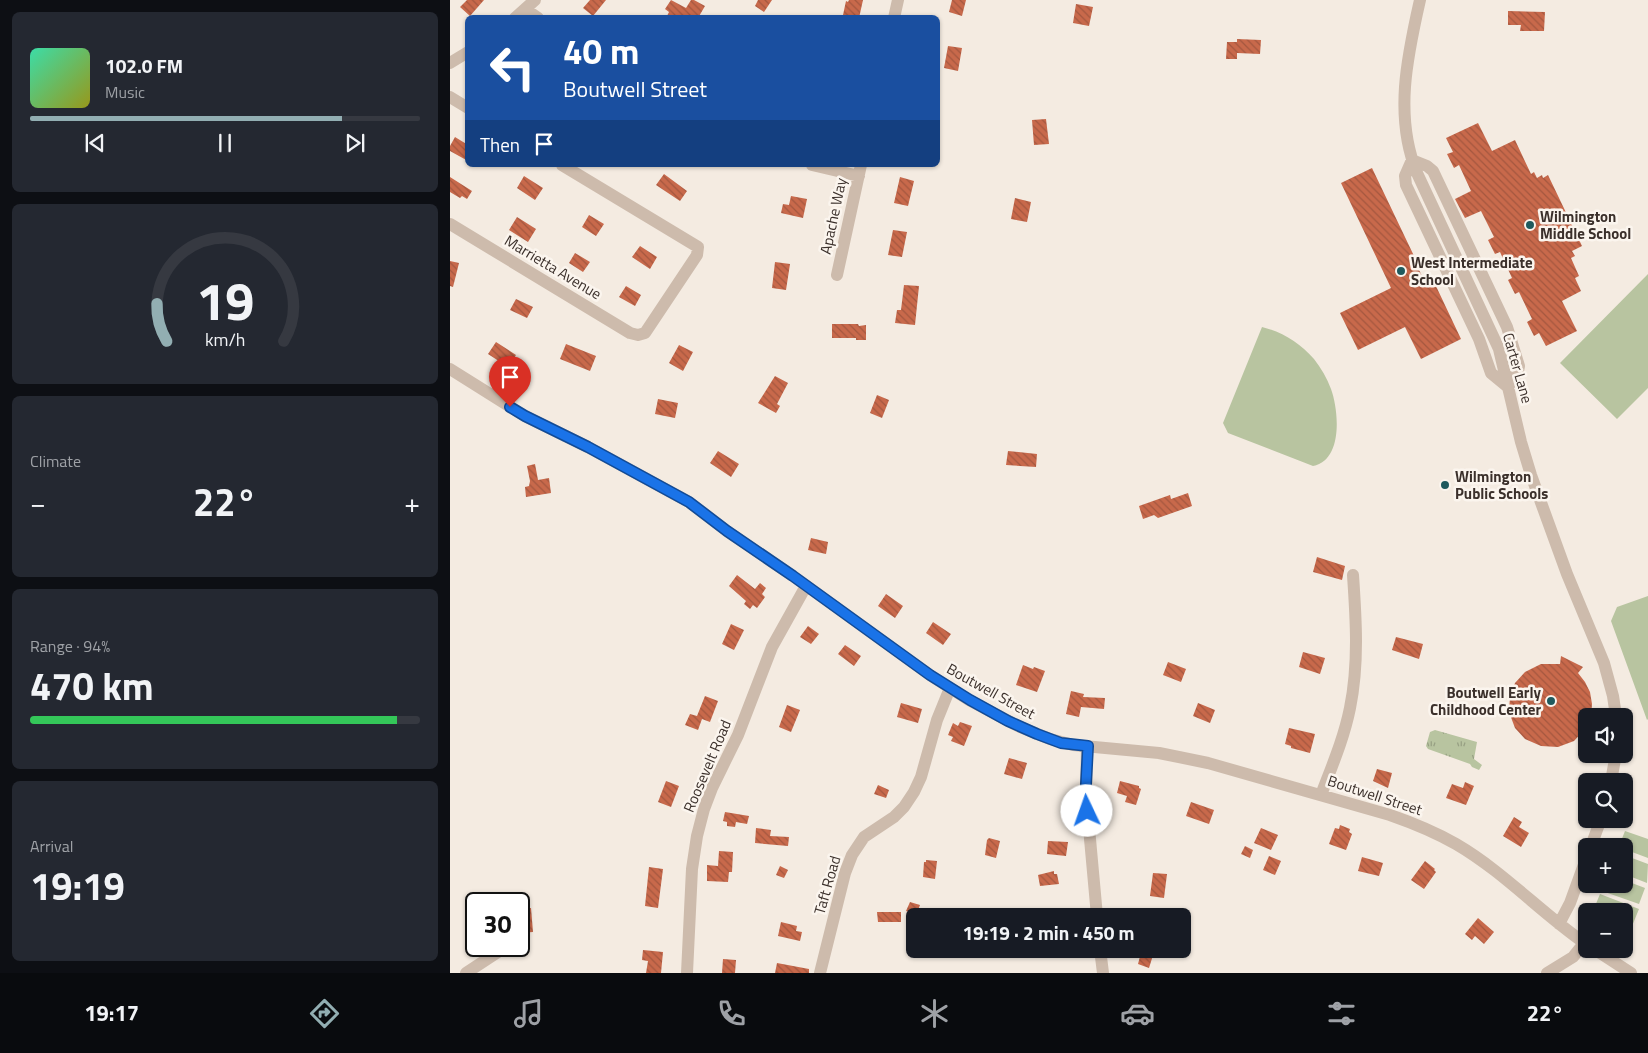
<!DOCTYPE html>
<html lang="en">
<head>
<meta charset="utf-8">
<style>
	:root { --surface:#171b24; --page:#242831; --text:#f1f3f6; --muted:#9ea1a6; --line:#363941; --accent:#92aeb2 }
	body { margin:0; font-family:"Titillium Web",sans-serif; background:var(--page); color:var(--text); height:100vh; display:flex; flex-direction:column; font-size:19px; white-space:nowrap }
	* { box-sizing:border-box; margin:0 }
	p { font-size:16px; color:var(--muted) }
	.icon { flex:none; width:28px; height:28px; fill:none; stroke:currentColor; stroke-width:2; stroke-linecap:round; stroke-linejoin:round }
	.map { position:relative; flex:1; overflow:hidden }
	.details { display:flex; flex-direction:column; gap:12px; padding:12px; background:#0d0f14; width:450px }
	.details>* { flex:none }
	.banner { position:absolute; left:15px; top:15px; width:475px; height:152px; border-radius:8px; box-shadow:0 1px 4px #0004; background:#1a4fa0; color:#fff; overflow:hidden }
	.tools { position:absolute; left:1128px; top:708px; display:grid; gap:10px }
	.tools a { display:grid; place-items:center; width:55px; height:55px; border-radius:8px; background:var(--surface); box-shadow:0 1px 4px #0004; font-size:25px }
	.speed { position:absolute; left:15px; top:892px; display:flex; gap:10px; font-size:25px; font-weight:700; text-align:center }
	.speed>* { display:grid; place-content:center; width:65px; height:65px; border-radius:50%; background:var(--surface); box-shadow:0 1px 4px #0004; line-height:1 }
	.speed .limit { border:2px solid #111; border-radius:8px; background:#fff; color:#111 }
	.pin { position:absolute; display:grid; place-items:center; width:42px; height:42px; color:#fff; margin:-51px -21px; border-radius:50% 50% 50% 0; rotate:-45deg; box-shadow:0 0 5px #0007 }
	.pin .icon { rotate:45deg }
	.me { position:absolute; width:55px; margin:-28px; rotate:357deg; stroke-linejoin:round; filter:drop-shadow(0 0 4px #0008) }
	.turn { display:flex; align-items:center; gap:18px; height:105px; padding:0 15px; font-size:22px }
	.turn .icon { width:65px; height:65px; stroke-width:2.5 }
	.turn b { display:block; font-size:35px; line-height:42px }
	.then { display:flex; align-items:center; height:48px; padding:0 15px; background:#0003; gap:10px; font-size:19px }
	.big { font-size:38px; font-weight:700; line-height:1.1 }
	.details .tile { flex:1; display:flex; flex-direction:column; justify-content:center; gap:8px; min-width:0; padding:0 18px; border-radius:8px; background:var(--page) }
	.details .dial { align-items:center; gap:0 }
	.dial svg { height:130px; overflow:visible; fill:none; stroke:var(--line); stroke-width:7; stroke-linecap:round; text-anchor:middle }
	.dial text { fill:var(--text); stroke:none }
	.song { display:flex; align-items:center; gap:15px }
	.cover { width:60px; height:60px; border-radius:8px; background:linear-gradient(135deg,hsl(160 70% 55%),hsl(60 70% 35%)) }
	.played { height:5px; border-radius:2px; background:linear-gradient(90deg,var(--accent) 80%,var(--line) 80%) }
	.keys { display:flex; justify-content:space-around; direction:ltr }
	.heat { display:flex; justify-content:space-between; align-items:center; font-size:28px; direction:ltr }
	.charge { height:8px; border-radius:4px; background:linear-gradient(90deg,#34c759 94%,var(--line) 0) }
	.trip { position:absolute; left:456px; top:908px; width:285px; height:50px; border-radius:8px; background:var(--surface); box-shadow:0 1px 4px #0004; font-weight:700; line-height:50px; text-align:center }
	.tabs { display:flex; height:80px; justify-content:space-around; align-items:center; background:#090b0e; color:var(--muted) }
	.tabs .icon { width:35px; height:35px }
	.tabs .on { color:var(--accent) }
	.tabs b { font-size:22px; color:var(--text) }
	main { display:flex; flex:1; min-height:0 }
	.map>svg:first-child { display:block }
</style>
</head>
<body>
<main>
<section class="details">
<div class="tile">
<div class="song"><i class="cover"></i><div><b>102.0 FM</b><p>Music</p></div></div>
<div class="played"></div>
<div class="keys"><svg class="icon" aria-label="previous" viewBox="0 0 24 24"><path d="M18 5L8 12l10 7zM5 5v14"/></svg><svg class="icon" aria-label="pause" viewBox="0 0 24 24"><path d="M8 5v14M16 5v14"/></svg><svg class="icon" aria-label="next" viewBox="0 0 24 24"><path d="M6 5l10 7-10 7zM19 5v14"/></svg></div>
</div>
<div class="tile dial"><svg viewBox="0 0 100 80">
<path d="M14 69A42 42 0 1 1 86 69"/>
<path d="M14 69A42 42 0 0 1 8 46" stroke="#92aeb2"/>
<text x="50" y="56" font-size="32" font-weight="700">19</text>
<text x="50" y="72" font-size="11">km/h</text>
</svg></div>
<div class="tile"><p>Climate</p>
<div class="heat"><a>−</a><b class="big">22°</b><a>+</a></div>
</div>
<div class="tile"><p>Range · 94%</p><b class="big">470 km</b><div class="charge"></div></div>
<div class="tile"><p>Arrival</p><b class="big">19:19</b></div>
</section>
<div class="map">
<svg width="1198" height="973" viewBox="0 0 1198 973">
	<defs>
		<pattern id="park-tufts" width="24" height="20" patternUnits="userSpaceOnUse" patternTransform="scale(1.25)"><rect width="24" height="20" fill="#b8c4a0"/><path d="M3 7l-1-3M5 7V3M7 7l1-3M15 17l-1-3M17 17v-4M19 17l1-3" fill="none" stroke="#97a083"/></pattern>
		<pattern id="building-back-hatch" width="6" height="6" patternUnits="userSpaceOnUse" patternTransform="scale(1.25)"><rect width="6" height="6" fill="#c8694b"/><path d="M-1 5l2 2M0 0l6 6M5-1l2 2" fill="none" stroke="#a4573f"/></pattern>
	</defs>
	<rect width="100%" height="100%" fill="#f4ebe1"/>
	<path fill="url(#park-tufts)" d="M985,730L1027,742L1024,759L1032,765L1029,770L1022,767L1020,764L978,749L976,746L980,732Z"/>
	<path fill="#b8c4a0" d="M1198,274V388L1167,419L1110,363Z
		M812,327C832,332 850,343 864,359C871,368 877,378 881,389C889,411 893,460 863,466L778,433L773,423Z
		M1198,596V719L1197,720L1161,621L1167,607Z
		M1175,831L1198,839V858L1174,849V846H1169Z
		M1174,855L1198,864L1197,883L1174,874Z
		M1174,880L1195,888L1189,904L1152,891L1155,884H1174Z
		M1150,894L1189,909L1180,931L1174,929V911H1143Z"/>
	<path fill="url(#building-back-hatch)" d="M17,0H34L20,16L10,7Z
		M140,0H156L143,16L133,8Z
		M221,0L236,8L241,0H244L255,6L248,18H216L219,12L215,9Z
		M308,0H322L314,12L305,6Z
		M399,0H413L409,18L393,15L396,1L398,2Z
		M502,0H516L512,16L499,12Z
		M626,4L643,7L639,26L623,23Z
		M1058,11L1095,12L1094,31H1070L1071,25H1058Z
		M787,39L811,40L810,54L787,53V59H776L777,42H787Z
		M498,46L512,48L508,71L494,68Z
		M596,119L599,144L584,145L582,120Z
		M1028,123L1042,151L1065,140L1081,174L1084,172L1087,178L1092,175L1093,178L1098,175L1132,246L1122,251L1125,256L1121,258L1129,276L1125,278L1131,291L1112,301L1127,331L1096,346L1089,333L1084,336L1077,322L1082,319L1069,292L1065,294L1058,280L1062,278L1050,252L1045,254L1038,240L1044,237L1031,211L1015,218L1005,199L1021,191L1009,165L1004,168L997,154L1003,152L996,138Z
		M5,137L18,145V161L0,151V146Z
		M922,168L965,258L964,259L977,287L985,284L1011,339L971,359L955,327L908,350L890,313L941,288L891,183Z
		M214,174L237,191L230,201L206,185Z
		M74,176L93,188L85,200L67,188Z
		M0,177L22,191L17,199L12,196L10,198L0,192Z
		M450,177L464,181L458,206L444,203Z
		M341,196L357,199L353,218L331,213L333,204L339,205Z
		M565,198L581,202L577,222L561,219Z
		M139,215L154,224L146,236L132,227Z
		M67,217L86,229L78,242L59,230Z
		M443,230L457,232L452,257L438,255Z
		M190,246L207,257L200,269L182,257Z
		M125,253L140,262L133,272L119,263Z
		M0,261L9,263L3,287L0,286Z
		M325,262L340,264L336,290L322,288Z
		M454,285L469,286L465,325L445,323L447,310H451Z
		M176,286L191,295L185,306L169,297Z
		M66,299L83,307L77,318L60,310Z
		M382,324H408L409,326L416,325V340H406V338H382Z
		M46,342L66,355L58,367L38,354Z
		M116,344L146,356L140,371L110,359Z
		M229,345L243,352L233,371L219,363Z
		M325,376L338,383L327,404L330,406L326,413L308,403Z
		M427,395L439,400L432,418L420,413Z
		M208,399L228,403L225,418L205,414Z
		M268,451L289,464L281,477L260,463Z
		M558,451L587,454L586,467L556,465Z
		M85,464L88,480L99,478L101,493L76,497L75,487L79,486L80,481L77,466Z
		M738,493L742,506L708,518L704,515L693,519L689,506L720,495L721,499Z
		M361,538L378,542L376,554L358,550Z
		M867,557L895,566L892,580L863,572Z
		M287,575L305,589L310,583L316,588L312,594L315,597L307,608L303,605L300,609L294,604L296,601L279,586Z
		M436,594L453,606L445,618L428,606Z
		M483,622L501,634L493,645L476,633Z
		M281,624L294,630L284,650L272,644Z
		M358,626L369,634L361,644L350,637Z
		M946,637L973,644L969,659L942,650Z
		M395,645L411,656L404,666L388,654Z
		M853,652L875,658L870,674L849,667Z
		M1111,656L1133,667L1128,673L1135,682L1140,692L1142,704L1141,716H1136V728L1124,741L1108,747L1091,746L1075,739L1065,728L1059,712L1060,696L1065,683L1075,672L1091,664H1110Z
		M718,662L736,669L731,682L713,675Z
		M573,665L583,669L584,667L595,671L587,692L566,685Z
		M621,691L634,694L633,697L655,698L654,709L631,707L629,717L616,714Z
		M255,696L268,701L260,722L252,719L248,730L235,725L240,714L247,716Z
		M451,703L472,709L468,723L447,717Z
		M748,703L765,710L760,723L743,716Z
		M337,705L350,710L341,732L329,727Z
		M510,722L522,726L514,746L501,741L503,737L498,735L503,723L508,726Z
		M839,728L865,734L860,753L841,748V746L835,744Z
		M559,758L577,763L572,779L554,774Z
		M927,769L942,773L938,788L923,781Z
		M216,781L229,786L221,807L208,802Z
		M670,781L689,786V788L691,789L686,805L675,802L677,796L667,793Z
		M1015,782L1024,786L1016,805L996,798L1002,784L1013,788Z
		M428,785L439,790L436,798L424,794Z
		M741,802L764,810L759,824L736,816Z
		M275,812L299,816L297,824L286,822L285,827L277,826V822L273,821Z
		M1064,817L1072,822L1069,827L1079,833L1071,847L1053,836Z
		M890,825L900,829L899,832L902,834L896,850L879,844L885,828L889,829Z
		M306,828L321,830L320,836L339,837L338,846L305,843Z
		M811,828L828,835L821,850L804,843Z
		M539,838L550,841L546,858L535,855L537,840Z
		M598,841L618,842L616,856L597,854Z
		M795,846L803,850L800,858L791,854Z
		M269,851L283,852L282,872H279L278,882L257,881V865L268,866Z
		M819,856L831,861L825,875L813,870Z
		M912,857L933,863L929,876L908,871Z
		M476,860L487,861L485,879L473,877L474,862H476Z
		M975,861L985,869L984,870L986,872L974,889L961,880Z
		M330,866L338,870L334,878L326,875Z
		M199,867L213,869L208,908L195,906Z
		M604,871V874H607L609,884L590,886L588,875Z
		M703,873L717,874L714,898L700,896Z
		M460,902L470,905L466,915L456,911Z
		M81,908L83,932L69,933V909Z
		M427,912H451V922H428Z
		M1028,918L1044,932L1034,944L1025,936L1022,940L1015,934Z
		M331,922L347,926L346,931L352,932L350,941L328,936Z
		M692,949L704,952L699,968L688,964Z
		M193,950L213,952L211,973H196L198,961L192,960Z
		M273,959L286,960L285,973H272Z
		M327,963L359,969V973H325Z"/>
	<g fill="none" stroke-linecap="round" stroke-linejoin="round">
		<path stroke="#cdbbac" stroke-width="12" d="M970,0C957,57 944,117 967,173L1049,349L1071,442L1081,475L1117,574L1154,663L1163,696L1166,716
			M75,9L88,18
			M65,18L85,0
			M444,18L448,0
			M0,63L18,52
			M0,97L18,108
			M962,160L977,166L983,171L1057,327L1069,366L1068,371L1058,387L1041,373L1029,339L956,185L955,176Z
			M362,165L409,176
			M0,224L180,333L188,335L195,333L247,255L248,247L112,165
			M387,275L411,165
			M0,369L75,416L138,447L239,502L277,531L343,576L480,675L519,700L568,726L600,739L623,745L709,753L758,763L940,815C963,823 985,832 1006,844C1054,872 1091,913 1136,944
			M637,746L636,795L647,916
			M1161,781L1166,754
			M871,795C882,766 894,738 900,708C909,664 906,619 903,575
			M1141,846L1151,819
			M1109,924L1120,903L1136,859
			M69,944H73
			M650,949L653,973
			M1144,949L1181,973
			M16,973L57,946
			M237,973L242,869L247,836L254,809L262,788L288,735L322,647L356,586
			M370,973L395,873L402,855L414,837L444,817L454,807L464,792L471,777L487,720L500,688
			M1097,973L1123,957L1135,942"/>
	</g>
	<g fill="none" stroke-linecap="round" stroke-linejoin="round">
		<defs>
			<path id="route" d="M60,407L75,416L138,447L239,502L277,531L343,576L480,675L520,700L558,721L587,734L611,743L638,746L636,784L637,811"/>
		</defs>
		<use href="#route" stroke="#114b97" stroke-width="12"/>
		<use href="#route" stroke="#1a73e8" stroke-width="9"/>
	</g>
	<g fill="#1f5a5e" stroke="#fbf5ee" stroke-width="2">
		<circle cx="1080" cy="225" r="5"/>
		<circle cx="951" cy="271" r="5"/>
		<circle cx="995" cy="485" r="5"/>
		<circle cx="1101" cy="701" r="5"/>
	</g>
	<g text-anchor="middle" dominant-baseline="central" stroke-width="5" stroke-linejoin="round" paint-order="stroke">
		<g font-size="15" fill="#3b302b" stroke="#fbf5ee">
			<text transform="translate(383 216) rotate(-78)">Apache Way</text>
			<text transform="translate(103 267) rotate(31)">Marrietta Avenue</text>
			<text transform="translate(1068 368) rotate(74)">Carter Lane</text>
			<text transform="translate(541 691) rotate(29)">Boutwell Street</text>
			<text transform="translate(257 766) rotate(-67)">Roosevelt Road</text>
			<text transform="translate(925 795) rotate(18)">Boutwell Street</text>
			<text transform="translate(377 885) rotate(-74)">Taft Road</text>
		</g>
		<g font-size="15" font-weight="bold" fill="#3b302b" stroke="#fbf5ee" text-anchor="start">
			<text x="1090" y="216">Wilmington<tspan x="1090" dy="17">Middle School</tspan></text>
			<text x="961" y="262">West Intermediate<tspan x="961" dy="17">School</tspan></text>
			<text x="1005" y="476">Wilmington<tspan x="1005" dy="17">Public Schools</tspan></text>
			<text x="1091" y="692" text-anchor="end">Boutwell Early<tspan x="1091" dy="17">Childhood Center</tspan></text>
		</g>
	</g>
</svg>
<div class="tools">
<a><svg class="icon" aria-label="sound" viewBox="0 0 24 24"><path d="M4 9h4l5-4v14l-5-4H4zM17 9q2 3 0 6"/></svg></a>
<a><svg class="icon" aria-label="search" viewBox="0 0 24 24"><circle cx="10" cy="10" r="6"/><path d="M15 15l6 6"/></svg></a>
<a>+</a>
<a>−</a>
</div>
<div class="speed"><div class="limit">30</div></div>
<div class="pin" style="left:60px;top:407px;background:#d93025"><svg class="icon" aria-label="arrive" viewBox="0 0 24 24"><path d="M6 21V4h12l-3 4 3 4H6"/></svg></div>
<svg class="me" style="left:637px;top:811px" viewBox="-20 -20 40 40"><circle r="19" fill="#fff"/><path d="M0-13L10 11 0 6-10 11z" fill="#1a73e8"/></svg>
<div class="trip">19:19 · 2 min · 450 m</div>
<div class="banner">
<div class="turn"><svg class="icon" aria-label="left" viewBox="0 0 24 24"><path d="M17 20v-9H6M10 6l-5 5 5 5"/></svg><div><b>40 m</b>Boutwell Street</div></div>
<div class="then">Then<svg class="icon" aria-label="arrive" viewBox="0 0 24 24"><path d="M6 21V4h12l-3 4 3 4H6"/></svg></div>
</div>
</div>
</main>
<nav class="tabs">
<b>19:17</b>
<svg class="icon on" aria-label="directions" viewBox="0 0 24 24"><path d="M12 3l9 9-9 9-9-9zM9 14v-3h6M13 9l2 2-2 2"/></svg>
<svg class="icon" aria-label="music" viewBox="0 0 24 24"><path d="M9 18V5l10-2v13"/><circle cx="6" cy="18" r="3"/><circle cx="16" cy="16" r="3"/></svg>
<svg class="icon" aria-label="phone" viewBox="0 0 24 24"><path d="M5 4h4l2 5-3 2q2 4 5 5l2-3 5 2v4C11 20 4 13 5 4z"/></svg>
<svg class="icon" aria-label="climate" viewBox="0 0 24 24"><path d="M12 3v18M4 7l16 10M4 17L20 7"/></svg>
<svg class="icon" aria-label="car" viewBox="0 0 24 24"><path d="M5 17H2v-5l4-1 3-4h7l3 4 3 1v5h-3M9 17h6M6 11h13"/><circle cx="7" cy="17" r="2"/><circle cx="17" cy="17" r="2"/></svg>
<svg class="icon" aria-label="filters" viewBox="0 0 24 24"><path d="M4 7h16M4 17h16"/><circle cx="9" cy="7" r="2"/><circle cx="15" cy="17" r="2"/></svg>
<b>22°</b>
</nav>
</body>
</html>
